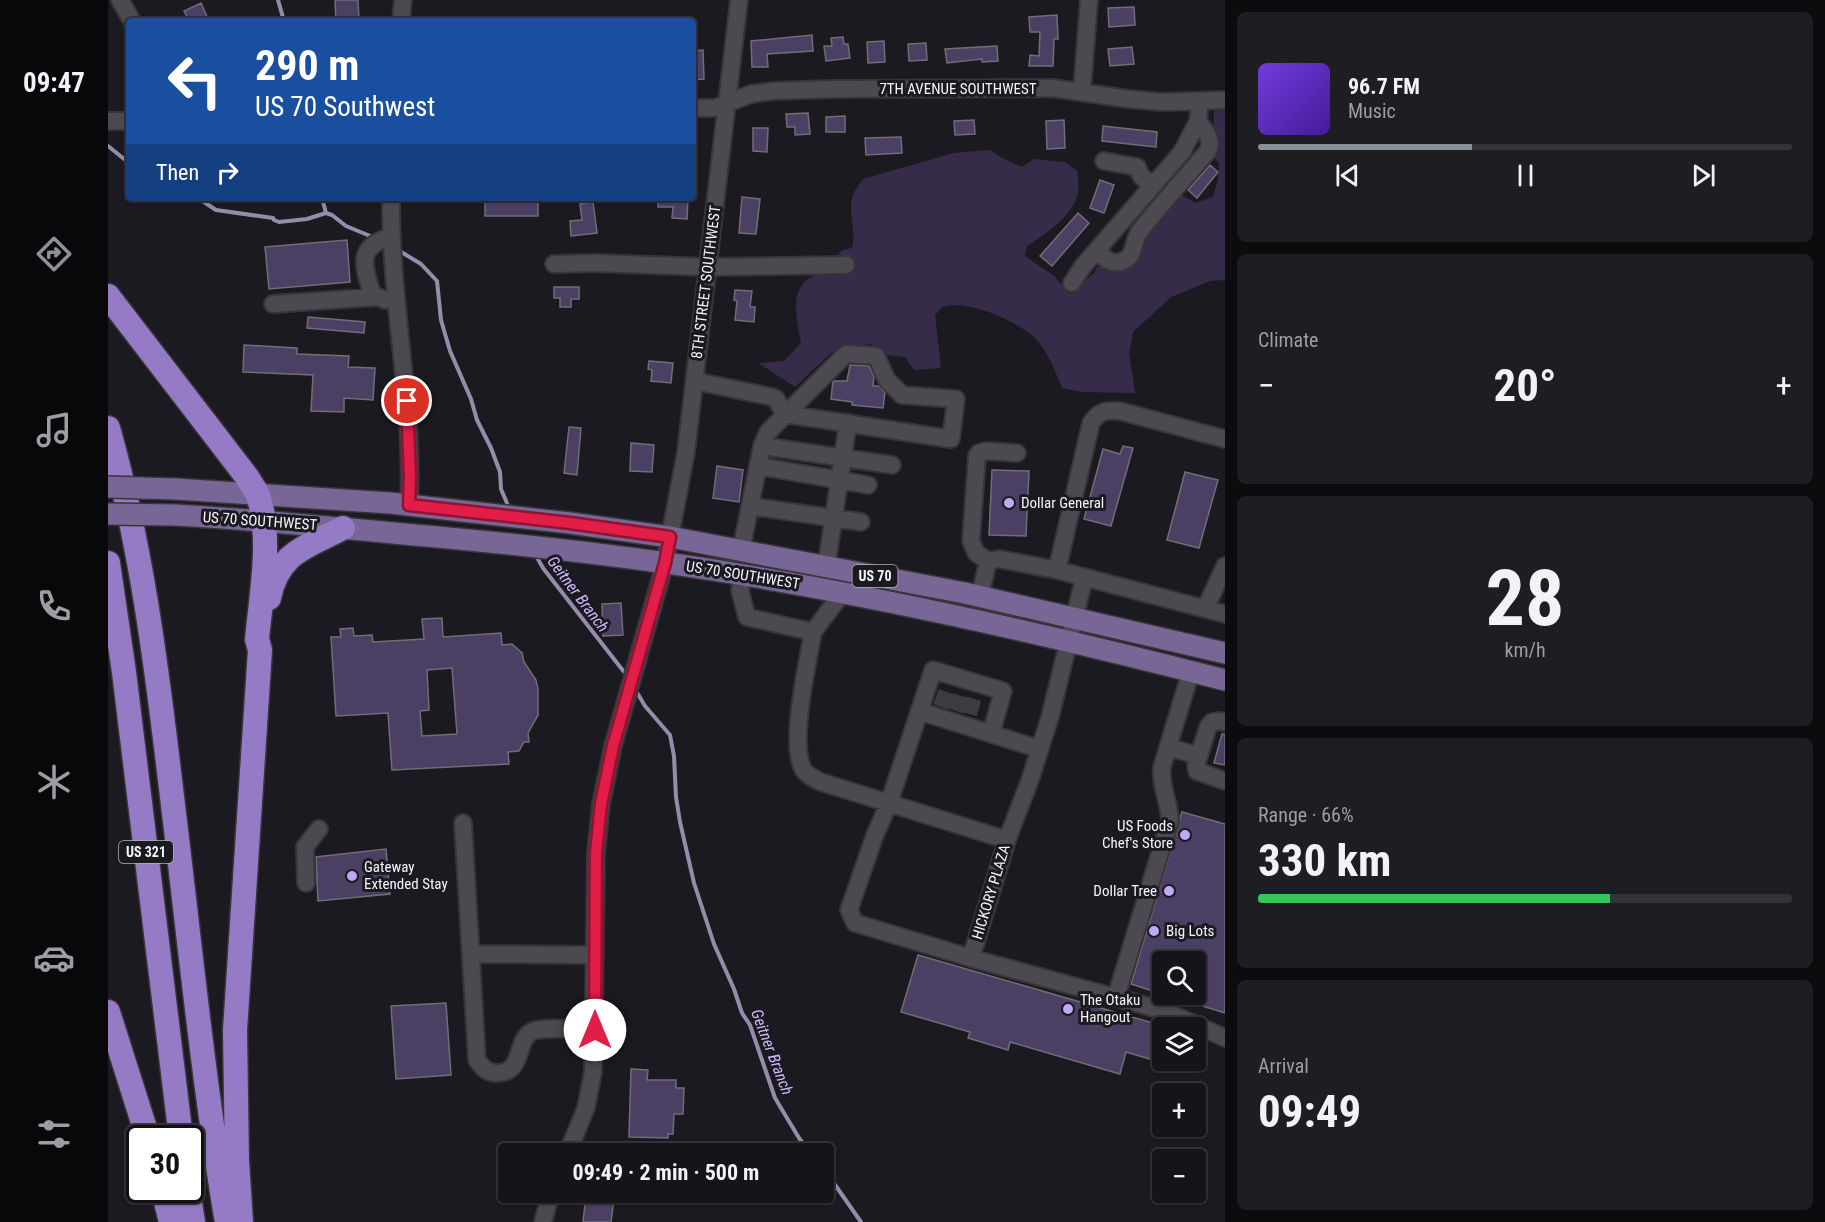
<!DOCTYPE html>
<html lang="en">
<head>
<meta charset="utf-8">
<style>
	:root { --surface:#151419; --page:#1e1d22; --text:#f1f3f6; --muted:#9d9ea2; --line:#343338; --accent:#8c9099 }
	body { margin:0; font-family:"Roboto Condensed",sans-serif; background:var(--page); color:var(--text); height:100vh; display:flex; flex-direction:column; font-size:22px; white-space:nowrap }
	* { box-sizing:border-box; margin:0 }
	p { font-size:20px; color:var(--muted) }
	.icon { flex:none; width:33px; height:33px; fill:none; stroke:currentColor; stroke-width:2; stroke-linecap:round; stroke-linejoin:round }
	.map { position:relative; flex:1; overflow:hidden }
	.sheet { display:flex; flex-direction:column; gap:12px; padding:12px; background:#0c0b0e; width:600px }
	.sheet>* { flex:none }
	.guide { position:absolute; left:18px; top:18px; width:570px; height:183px; border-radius:6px; box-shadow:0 2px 4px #0004,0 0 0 2px var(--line); background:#1a4fa0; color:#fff; overflow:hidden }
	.buttons { position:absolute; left:1044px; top:951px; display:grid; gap:12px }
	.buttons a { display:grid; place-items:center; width:54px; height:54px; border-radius:6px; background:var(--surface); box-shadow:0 2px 4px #0004,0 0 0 2px var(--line); font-size:30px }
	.speed { position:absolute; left:18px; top:1125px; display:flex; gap:12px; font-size:30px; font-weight:700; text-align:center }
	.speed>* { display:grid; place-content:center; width:78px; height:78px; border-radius:50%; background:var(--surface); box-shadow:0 2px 4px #0004,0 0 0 2px var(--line); line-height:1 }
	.speed .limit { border:3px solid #111; border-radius:9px; background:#fff; color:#111 }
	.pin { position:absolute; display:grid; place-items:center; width:51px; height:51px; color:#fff; margin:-26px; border:3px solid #fff; border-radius:50%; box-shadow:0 2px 6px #0007 }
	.me { position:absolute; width:66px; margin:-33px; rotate:0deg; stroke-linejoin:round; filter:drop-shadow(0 0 4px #0008) }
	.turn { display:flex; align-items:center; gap:21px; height:126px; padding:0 30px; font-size:27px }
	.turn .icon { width:78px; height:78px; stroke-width:2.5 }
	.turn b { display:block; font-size:42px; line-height:51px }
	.then { display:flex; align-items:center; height:57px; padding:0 30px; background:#0003; gap:12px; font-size:22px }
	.big { font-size:45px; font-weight:700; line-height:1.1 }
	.sheet .widget { flex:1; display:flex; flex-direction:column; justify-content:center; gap:9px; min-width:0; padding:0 21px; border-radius:9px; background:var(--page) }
	.sheet .dial { align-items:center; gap:0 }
	.dial b { font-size:78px; line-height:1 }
	.song { display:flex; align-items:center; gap:18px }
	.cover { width:72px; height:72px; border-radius:9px; background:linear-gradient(135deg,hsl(260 70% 55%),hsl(260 70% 35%)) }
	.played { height:6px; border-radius:3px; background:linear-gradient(90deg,var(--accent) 40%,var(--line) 40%) }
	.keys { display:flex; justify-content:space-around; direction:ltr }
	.heat { display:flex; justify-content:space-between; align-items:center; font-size:33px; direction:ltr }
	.charge { height:9px; border-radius:4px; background:linear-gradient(90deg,#34c759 66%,var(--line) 0) }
	.trip { position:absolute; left:390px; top:1143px; width:336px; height:60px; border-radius:6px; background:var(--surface); box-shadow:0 2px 4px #0004,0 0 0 2px var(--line); font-weight:700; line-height:60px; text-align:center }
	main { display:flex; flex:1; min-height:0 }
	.tabs { display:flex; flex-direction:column; width:108px; justify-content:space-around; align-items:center; background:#08080a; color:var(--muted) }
	.tabs .icon { width:42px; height:42px }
	.tabs .active { color:var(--accent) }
	.tabs b { font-size:27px; color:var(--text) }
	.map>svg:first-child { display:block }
</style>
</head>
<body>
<main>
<nav class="tabs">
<b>09:47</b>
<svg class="icon active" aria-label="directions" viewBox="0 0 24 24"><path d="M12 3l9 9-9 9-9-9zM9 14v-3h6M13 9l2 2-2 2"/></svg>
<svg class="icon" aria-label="music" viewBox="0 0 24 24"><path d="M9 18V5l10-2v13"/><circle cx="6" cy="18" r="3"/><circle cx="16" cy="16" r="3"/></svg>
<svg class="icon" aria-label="phone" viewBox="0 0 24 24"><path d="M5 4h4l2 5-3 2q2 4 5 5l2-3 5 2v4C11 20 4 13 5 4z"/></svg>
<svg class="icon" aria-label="climate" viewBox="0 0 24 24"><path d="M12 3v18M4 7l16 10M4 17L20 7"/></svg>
<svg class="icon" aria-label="car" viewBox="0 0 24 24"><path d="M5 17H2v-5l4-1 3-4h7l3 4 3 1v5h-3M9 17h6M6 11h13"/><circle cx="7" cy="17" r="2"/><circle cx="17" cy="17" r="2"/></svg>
<svg class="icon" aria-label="filters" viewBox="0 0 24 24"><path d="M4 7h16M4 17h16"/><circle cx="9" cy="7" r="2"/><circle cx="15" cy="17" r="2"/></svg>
</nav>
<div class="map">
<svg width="1117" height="1222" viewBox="0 0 1117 1222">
	<rect width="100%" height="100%" fill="#1c1a21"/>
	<path fill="#362c49" d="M1106,108H1117V280L1102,281L1063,297L1025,332L1021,353L1027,393L975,392L954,388C947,371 941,353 928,339C911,322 856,296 833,308C833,309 827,315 827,315L833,368L806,370L797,357L779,355L762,344L724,352L687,387L650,363L676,361L693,343C690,325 681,293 699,280C705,274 738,267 749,264L730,254L735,250L744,248C749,231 739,212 745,195C747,190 752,184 755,179L846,153L882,150L894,158L914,167L926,159L956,162L969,170C970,179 972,191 968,199C962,217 934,237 919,246L917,256L946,276L962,294L987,272L989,267L1026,265L1030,248L1073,195L1088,203L1105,197L1110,180L1111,164L1105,155Z"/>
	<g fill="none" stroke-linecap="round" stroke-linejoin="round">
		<path stroke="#968ca9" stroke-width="4" d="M170,0L176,21
			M0,146L21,163
			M90,198L108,210L165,218L166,220L171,222L199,219L218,213L224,215L238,226L267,238
			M214,198L218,213
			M290,250L313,264L329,281L333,320L342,351L363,399L369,420L383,448L392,472L393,489L401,508
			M427,554L435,568L520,677
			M527,689L537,706L562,735L566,756L568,797L572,822L586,883L606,944L626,989L634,1013L642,1025L667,1098L691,1138L703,1154
			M716,1169L753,1222"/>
	</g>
	<path fill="#4c3f64" stroke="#706d76" stroke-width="1.5" fill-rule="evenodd" d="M227,0H250L251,21H228Z
		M93,3L101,21H81L76,11Z
		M1026,7L1027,25L1001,27L1000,8Z
		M949,15L950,39H946L945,66H921L922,55L931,56L932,32H922L921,17Z
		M704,35L705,51L659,54L660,67H644L643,41Z
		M735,37L736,44H740L742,58L718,61L716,46H724L723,38Z
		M776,41L777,62L760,63L759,42Z
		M818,43L819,60L801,61L800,44Z
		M889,46L890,61L874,62V59L839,63L837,49Z
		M1024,47L1026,64L1002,66L1000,49Z
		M595,50L596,79L585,80V51Z
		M700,113L702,134L687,135V127H679L678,114Z
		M737,116V132H718V117Z
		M866,120L867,134L847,135L846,121Z
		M956,120L957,148L939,149L938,121Z
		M995,126L1049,132L1048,147L994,141Z
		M645,128H660L659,152L645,151Z
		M793,137L794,153L758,155L757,138Z
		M1102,165L1110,172L1089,198L1080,190Z
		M992,180L1006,185L996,213L982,208Z
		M634,197L652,199L648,234L631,233Z
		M550,198H580L579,219L564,218L565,207H550Z
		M430,201V216H377V202Z
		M485,202L489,233L463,236L462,221L474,220L472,204Z
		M970,213L981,223L944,266L932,256Z
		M239,240L242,282L161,289L157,247Z
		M446,287H471V299H463V307H452V298H446Z
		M627,290L644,291L642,307H647L646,322L627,320L629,301L626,300Z
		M200,317L257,322L256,333L199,328Z
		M136,345L189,348V354L241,356L240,367L267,368L265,400L236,398V412L203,411L205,375L135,372Z
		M541,361L565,363L563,383L543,381L544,370L540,369Z
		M742,365L761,366L766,376L765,386H771L777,392L775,408L744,405V402L723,399L725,381H739Z
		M461,427L473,428L469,475L456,473Z
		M523,443L546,445L544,472L522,471Z
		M1015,446L1025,448L1003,526L976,519L995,449L1012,454Z
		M609,466L635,470L631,502L605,498Z
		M884,470L921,471L918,536L881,535Z
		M1077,472L1110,480L1091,548L1059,540Z
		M513,603L515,635L495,636L494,604Z
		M334,618L335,637L393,633L394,645L404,644L414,653L416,662L428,680L430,689V715L420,733L421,742H416L411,751L400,752L401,764L284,770L280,713L228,716L223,637H233L232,629L245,628L246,636L264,635L265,642L316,639L314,619ZM344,668L349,734L314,736L312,711L321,710L319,670Z
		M1114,734H1117V765L1106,763Z
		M1074,812L1117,824V1013L1065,997V994H1088V962H1054V994L1023,984Z
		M278,849L282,894L210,901L208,857Z
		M810,955L1055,1026L1045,1060L1018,1052L1012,1074L902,1042L900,1050L860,1038L862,1032L793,1012Z
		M338,1003L343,1075L288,1079L283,1006Z
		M523,1069L540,1070L539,1080H568V1088H576L575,1114H566L565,1134H560V1138L521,1137Z
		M478,1195L506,1199L503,1222H475Z"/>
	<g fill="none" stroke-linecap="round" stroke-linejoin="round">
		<path stroke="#3d3b41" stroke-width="16" stroke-dasharray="16 8" stroke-linecap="butt" d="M833,707L841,684
			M848,711L855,689
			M861,714L867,693"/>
		<defs>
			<path id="minor" d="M12,0L24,21
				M293,21L295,0
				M974,91L981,0
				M585,108H607L643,94L665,91L724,89L945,88L1020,99L1054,102L1117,100
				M0,121H21
				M996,161L1029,167L1033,176L1045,186
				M283,198C282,301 306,402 301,505
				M988,251C997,258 1005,267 1017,260C1027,255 1025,241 1031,232C1053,204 1077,178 1100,151C1105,139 1097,130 1090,121
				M446,264L487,263L600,267L738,265
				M964,283L975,266L1074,152L1090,121L1092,101
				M277,300L264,294C255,263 248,247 284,236
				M165,304L268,297
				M587,381L664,397L668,399L677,414L843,439L848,399L794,395L779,380L768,356L739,354L736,356L660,432L654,446L642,506L753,522
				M654,446L784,465
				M650,466L760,485
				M633,550L642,506
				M880,561L868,553L863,541L869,456L871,453L878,451L909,453
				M716,567L720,555L740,423
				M949,570L983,423C991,411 998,410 1012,411L1117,439
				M635,575L632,591L639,617L705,632L735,592
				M976,579L942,717L922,780L899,840L863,958L1057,1011L1117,1038
				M872,596L880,561L891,559L949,570L1117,614
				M1097,609L1117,566
				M705,632C700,662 681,742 695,769C698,775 707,779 713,782L899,840
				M811,711L931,749
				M1060,747L1091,756L1100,727L1104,722L1110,721L1117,722
				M1091,756L1088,765L1089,771L1117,781
				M355,823L369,1060C374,1067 378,1072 387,1073C418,1074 406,1039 425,1031C440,1026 471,1030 487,1030
				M198,883L197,847L211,829
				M363,954L487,955
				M863,958L747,923L741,910L767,835L781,803L825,670L895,691L883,734
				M1008,997L1062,820C1061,801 1052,786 1054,767L1083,671
				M460,1150L485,1154
				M459,1154L478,1108L485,1072L488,853L493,804L505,746L557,563L578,452L631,0
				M435,1222L443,1192"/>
			<path id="major" d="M68,489L282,503L462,523L562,537L857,593L1117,653
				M67,515C144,519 220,527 296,534C410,544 524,556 636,575C798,602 958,639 1117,680"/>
			<path id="highway" d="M0,296L139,477C142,482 146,488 149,493C165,533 153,596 149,639L152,650L127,1030L129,1161L133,1222
				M0,428C33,544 48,662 62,780C80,926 94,1072 118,1217
				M0,563L16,672L73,1138
				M161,598C170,552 199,547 235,528
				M0,1012L40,1138
				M55,1190L63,1222
				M80,1190L85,1222"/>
		</defs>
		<use href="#minor" stroke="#37353a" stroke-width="20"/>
		<use href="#major" stroke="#37353a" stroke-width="24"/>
		<use href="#highway" stroke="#37353a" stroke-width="27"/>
		<use href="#minor" stroke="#4c4951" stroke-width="16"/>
		<use href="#major" stroke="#786697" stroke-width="21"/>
		<use href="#highway" stroke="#957ac6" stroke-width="24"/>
		<defs>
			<path id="major-bridge" d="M0,487L68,489
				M0,514L67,515"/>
		</defs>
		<use href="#major-bridge" stroke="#37353a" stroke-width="24" stroke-linecap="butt"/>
		<use href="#major-bridge" stroke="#786697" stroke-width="21"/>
	</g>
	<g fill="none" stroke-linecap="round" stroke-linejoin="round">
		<defs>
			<path id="route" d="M299,401L302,477L301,505L462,523L562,537L557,563L505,746L493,804L488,853L487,1030"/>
		</defs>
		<use href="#route" stroke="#92132f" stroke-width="15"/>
		<use href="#route" stroke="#e11d48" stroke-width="10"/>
	</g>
	<g fill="#c1a8f3" stroke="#1c1a21" stroke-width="2">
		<circle cx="901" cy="503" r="6"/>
		<circle cx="1077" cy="835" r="6"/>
		<circle cx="244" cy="876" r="6"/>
		<circle cx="1061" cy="891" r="6"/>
		<circle cx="1046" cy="931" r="6"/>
		<circle cx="960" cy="1009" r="6"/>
	</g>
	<g text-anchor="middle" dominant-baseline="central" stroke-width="6" stroke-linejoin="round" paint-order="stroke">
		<g fill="#1c1a21" stroke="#b4b3b8" stroke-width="1.5">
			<rect x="744.5" y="565" width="45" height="22" rx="4.5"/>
			<rect x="11" y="841" width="54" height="22" rx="4.5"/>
		</g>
		<g font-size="14" font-weight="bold" fill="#f5f4f8">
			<text x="767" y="576">US 70</text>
			<text x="38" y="852">US 321</text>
		</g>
		<g font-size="15" fill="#f5f4f8" stroke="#1c1a21">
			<text x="850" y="89">7TH AVENUE SOUTHWEST</text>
			<text transform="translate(598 282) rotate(-83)">8TH STREET SOUTHWEST</text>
			<text transform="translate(152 521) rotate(4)">US 70 SOUTHWEST</text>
			<text transform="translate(635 575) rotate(9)">US 70 SOUTHWEST</text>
			<text transform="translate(883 892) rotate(-73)">HICKORY PLAZA</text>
		</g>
		<g font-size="15" fill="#f5f4f8" stroke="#1c1a21" text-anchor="start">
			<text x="913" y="503">Dollar General</text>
			<text x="1065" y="826" text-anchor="end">US Foods<tspan x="1065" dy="17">Chef's Store</tspan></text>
			<text x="256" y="867">Gateway<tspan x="256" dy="17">Extended Stay</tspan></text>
			<text x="1049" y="891" text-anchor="end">Dollar Tree</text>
			<text x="1058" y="931">Big Lots</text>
			<text x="972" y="1000">The Otaku<tspan x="972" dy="17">Hangout</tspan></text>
		</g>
		<g font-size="16" font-style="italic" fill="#cfbafb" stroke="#1c1a21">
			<text transform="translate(470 594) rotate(53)">Geitner Branch</text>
			<text transform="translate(664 1052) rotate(69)">Geitner Branch</text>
		</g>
	</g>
</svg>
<div class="buttons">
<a><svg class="icon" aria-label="search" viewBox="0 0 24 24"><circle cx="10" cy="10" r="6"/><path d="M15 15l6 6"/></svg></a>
<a><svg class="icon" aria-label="layers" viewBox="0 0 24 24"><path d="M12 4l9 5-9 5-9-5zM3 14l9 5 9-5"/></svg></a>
<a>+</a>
<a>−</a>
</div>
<div class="speed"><div class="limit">30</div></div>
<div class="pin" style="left:299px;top:401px;background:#d93025"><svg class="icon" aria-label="arrive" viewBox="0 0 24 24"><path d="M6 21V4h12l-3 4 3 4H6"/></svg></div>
<svg class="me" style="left:487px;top:1030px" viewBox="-20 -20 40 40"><circle r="19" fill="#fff"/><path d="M0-13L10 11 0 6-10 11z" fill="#e11d48"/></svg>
<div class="trip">09:49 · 2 min · 500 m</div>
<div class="guide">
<div class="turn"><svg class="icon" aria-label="left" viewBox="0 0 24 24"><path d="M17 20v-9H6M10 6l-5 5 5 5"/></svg><div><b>290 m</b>US 70 Southwest</div></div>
<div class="then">Then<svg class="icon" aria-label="right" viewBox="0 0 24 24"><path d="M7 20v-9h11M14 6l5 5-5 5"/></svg></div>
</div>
</div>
<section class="sheet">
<div class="widget">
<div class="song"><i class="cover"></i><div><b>96.7 FM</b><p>Music</p></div></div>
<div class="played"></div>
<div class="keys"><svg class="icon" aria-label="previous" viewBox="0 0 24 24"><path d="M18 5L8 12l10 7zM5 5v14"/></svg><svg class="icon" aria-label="pause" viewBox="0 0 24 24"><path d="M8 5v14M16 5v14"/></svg><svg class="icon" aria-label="next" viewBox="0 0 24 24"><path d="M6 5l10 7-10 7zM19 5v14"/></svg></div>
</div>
<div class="widget"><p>Climate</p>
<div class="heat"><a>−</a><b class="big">20°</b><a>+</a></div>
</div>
<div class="widget dial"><b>28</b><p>km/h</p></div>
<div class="widget"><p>Range · 66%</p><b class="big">330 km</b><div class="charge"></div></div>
<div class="widget"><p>Arrival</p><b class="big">09:49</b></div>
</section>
</main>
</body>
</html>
